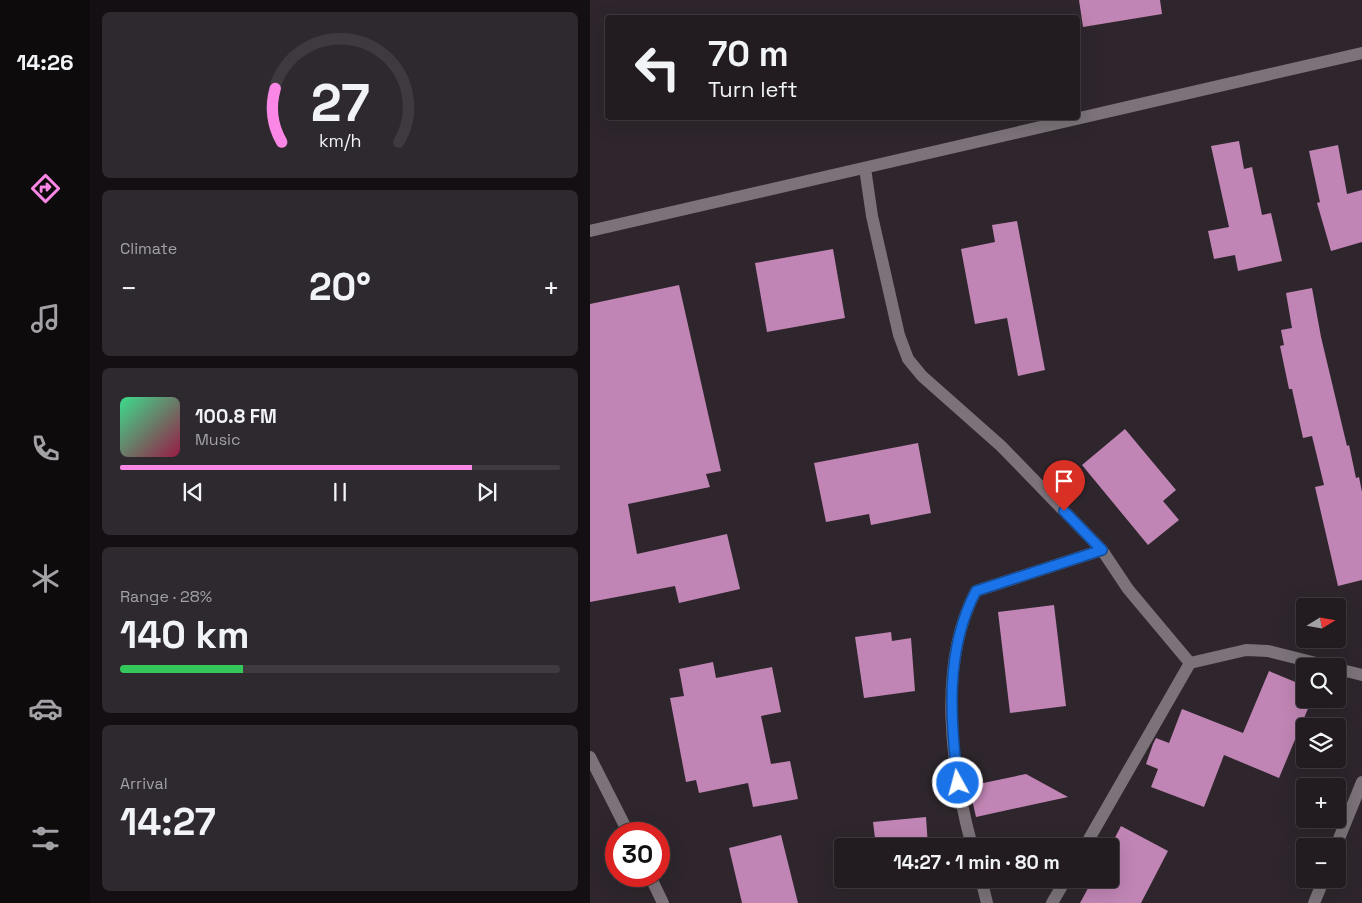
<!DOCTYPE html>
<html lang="en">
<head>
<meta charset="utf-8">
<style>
	:root { --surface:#221c21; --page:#2e292e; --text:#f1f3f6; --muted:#a2a1a5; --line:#3f3a3f; --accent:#fa87e6 }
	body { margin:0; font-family:"Space Grotesk",sans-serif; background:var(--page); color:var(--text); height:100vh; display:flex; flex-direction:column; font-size:19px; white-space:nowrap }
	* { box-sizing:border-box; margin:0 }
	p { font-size:16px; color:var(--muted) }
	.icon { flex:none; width:28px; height:28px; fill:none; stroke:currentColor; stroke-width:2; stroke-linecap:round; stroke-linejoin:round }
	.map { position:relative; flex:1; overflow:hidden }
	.panel { display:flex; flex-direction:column; gap:12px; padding:12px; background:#130f12; width:500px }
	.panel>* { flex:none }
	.hud { position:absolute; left:15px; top:15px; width:475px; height:105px; border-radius:5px; box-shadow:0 5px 20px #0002,0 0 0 1px var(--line); background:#221c21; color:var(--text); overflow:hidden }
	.needle { width:32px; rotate:79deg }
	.tools { position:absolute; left:706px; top:598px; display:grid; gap:10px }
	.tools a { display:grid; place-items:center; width:50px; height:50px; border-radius:5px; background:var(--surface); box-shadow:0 5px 20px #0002,0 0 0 1px var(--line); font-size:25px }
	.speed { position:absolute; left:15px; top:822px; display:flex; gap:10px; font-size:25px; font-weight:700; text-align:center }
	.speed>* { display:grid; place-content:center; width:65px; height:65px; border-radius:50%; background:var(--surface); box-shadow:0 5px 20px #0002,0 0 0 1px var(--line); line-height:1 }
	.speed .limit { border:8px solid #d22; background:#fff; color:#111 }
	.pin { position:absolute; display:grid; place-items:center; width:42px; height:42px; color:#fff; margin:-51px -21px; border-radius:50% 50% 50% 0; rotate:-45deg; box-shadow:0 0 5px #0007 }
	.pin .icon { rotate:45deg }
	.me { position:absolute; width:55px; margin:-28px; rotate:353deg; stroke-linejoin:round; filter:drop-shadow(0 0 4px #0008) }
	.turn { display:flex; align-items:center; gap:18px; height:105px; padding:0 20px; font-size:22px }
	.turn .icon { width:65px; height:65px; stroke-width:2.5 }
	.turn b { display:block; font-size:35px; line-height:42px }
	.big { font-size:38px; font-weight:600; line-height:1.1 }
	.panel .card { flex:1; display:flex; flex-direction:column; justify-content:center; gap:8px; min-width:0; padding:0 18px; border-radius:8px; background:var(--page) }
	.panel .dial { align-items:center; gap:0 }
	.dial svg { height:130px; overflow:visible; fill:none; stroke:var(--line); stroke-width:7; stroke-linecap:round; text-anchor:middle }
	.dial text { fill:var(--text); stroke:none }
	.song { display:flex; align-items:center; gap:15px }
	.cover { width:60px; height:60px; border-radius:8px; background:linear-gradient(135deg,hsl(150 70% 55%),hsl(340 70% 35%)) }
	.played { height:5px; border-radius:2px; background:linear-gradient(90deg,var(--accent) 80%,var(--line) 80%) }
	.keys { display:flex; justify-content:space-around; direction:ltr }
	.heat { display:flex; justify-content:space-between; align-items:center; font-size:28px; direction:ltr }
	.charge { height:8px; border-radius:4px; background:linear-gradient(90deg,#34c759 28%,var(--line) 0) }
	.trip { position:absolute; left:244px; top:838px; width:285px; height:50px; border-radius:5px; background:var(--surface); box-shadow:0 5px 20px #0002,0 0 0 1px var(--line); font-weight:600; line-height:50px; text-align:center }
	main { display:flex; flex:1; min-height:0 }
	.tab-bar { display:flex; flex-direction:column; width:90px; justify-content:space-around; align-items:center; background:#0e0b0d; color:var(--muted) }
	.tab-bar .icon { width:35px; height:35px }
	.tab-bar .selected { color:var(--accent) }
	.tab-bar b { font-size:22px; color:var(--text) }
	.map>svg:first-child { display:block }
</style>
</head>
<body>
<main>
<nav class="tab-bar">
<b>14:26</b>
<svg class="icon selected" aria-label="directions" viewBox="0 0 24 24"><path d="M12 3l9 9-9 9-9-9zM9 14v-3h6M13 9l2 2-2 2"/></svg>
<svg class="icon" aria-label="music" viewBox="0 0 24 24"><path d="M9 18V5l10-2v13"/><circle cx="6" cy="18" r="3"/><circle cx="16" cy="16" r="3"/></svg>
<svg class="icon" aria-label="phone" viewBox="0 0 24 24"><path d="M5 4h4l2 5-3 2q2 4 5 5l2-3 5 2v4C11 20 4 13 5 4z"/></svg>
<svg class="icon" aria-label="climate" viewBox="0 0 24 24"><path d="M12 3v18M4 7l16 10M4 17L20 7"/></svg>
<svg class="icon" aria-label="car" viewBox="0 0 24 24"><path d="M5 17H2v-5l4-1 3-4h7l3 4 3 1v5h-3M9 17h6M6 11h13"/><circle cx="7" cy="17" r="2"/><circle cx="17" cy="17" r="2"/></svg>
<svg class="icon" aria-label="filters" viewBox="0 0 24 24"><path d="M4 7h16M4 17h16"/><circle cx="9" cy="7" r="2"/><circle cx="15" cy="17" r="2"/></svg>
</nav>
<section class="panel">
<div class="card dial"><svg viewBox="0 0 100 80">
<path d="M14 69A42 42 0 1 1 86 69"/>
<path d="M14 69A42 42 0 0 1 10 36" stroke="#fa87e6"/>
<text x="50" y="56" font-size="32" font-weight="700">27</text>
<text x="50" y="72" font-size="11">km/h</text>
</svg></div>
<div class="card"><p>Climate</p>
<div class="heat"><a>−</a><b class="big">20°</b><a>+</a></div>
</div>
<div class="card">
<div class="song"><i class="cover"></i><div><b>100.8 FM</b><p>Music</p></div></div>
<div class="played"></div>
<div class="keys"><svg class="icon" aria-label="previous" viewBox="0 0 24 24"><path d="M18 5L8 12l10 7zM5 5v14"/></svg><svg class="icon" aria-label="pause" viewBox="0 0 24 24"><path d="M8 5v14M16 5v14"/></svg><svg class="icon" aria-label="next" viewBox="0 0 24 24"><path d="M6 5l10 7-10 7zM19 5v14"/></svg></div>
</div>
<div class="card"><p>Range · 28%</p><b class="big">140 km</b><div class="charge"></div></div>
<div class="card"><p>Arrival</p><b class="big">14:27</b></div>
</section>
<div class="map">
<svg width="772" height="903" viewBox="0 0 772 903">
	<rect width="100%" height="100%" fill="#2e262c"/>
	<path fill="#c085b4" d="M489,0H570L572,14L493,27Z
		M649,141L654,169L662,167L672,215L681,213L692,261L648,271L645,255L624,259L618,231L639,227L621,146Z
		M748,145L757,194L772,190V242L741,251L727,203L730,202L719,151Z
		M427,221L455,370L428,376L417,318L385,324L371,249L405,242L402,225Z
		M243,249L255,318L177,332L165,263Z
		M89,285L131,471L116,474L120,487L38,504L47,554L137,534L150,589L89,603L85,586L0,602V304Z
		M722,288L731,337L757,446L759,445L766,478L769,477L772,492V580L748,586L725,487L734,485L722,436L713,438L702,389H699L690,346L694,345L691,330L702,328L696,293Z
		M535,429L586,490L573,501L589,520L558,545L492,465Z
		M328,443L341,513L281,525L279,514L236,522L224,463Z
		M464,605L476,706L420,713L408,612Z
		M301,632L302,641L321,638L325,691L274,698L265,637Z
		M123,662L126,678L182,667L191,712L171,716L181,764L200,761L208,799L163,807L158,783L109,793L106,780L96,782L80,698L94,696L89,669Z
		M679,671L715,686V699H722L689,778L634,755L614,807L561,787L568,769L556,764L563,744L566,738L579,743L592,709L653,733Z
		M436,774L478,797L386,817L379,786Z
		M336,817L338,846H286L283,822Z
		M531,826L578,851L551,903H490L503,879H520V847Z
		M191,835L208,903H152L139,848Z
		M289,879H326V885L290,888Z"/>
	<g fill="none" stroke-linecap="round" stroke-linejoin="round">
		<path stroke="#7c7279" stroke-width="12" d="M275,168L282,216L309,335L318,359L332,376L411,446L512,550L538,589L600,663
			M0,231L772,53
			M748,669L772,675
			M0,757L39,834
			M382,846C361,769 347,664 386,591L512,550
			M495,846L600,663L656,650L678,651L738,666
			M746,846L772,782
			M60,876L73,903
			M391,879L397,903
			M462,903L476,879
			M724,903L734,879"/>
	</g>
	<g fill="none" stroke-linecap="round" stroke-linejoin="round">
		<defs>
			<path id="route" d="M368,783C360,720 355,649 386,591L512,550L474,511"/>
		</defs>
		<use href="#route" stroke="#114b97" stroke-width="12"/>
		<use href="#route" stroke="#1a73e8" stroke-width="9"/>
	</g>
</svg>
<div class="tools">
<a><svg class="needle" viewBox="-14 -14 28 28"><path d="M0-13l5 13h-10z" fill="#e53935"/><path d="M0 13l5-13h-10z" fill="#a2a1a5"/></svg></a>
<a><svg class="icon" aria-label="search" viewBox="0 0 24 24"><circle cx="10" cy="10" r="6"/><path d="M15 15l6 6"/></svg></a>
<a><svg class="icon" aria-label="layers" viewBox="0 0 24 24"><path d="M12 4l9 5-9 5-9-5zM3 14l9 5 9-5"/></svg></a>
<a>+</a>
<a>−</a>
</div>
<div class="speed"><div class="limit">30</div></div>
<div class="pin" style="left:474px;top:511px;background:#d93025"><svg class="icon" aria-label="arrive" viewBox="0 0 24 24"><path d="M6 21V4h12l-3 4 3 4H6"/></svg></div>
<svg class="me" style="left:368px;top:783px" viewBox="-20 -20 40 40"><circle r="17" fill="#1a73e8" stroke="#fff" stroke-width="3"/><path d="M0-11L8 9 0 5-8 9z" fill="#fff"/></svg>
<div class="trip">14:27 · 1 min · 80 m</div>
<div class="hud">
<div class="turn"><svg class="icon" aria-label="left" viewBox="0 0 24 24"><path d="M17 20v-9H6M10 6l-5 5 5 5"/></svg><div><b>70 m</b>Turn left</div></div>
</div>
</div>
</main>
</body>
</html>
